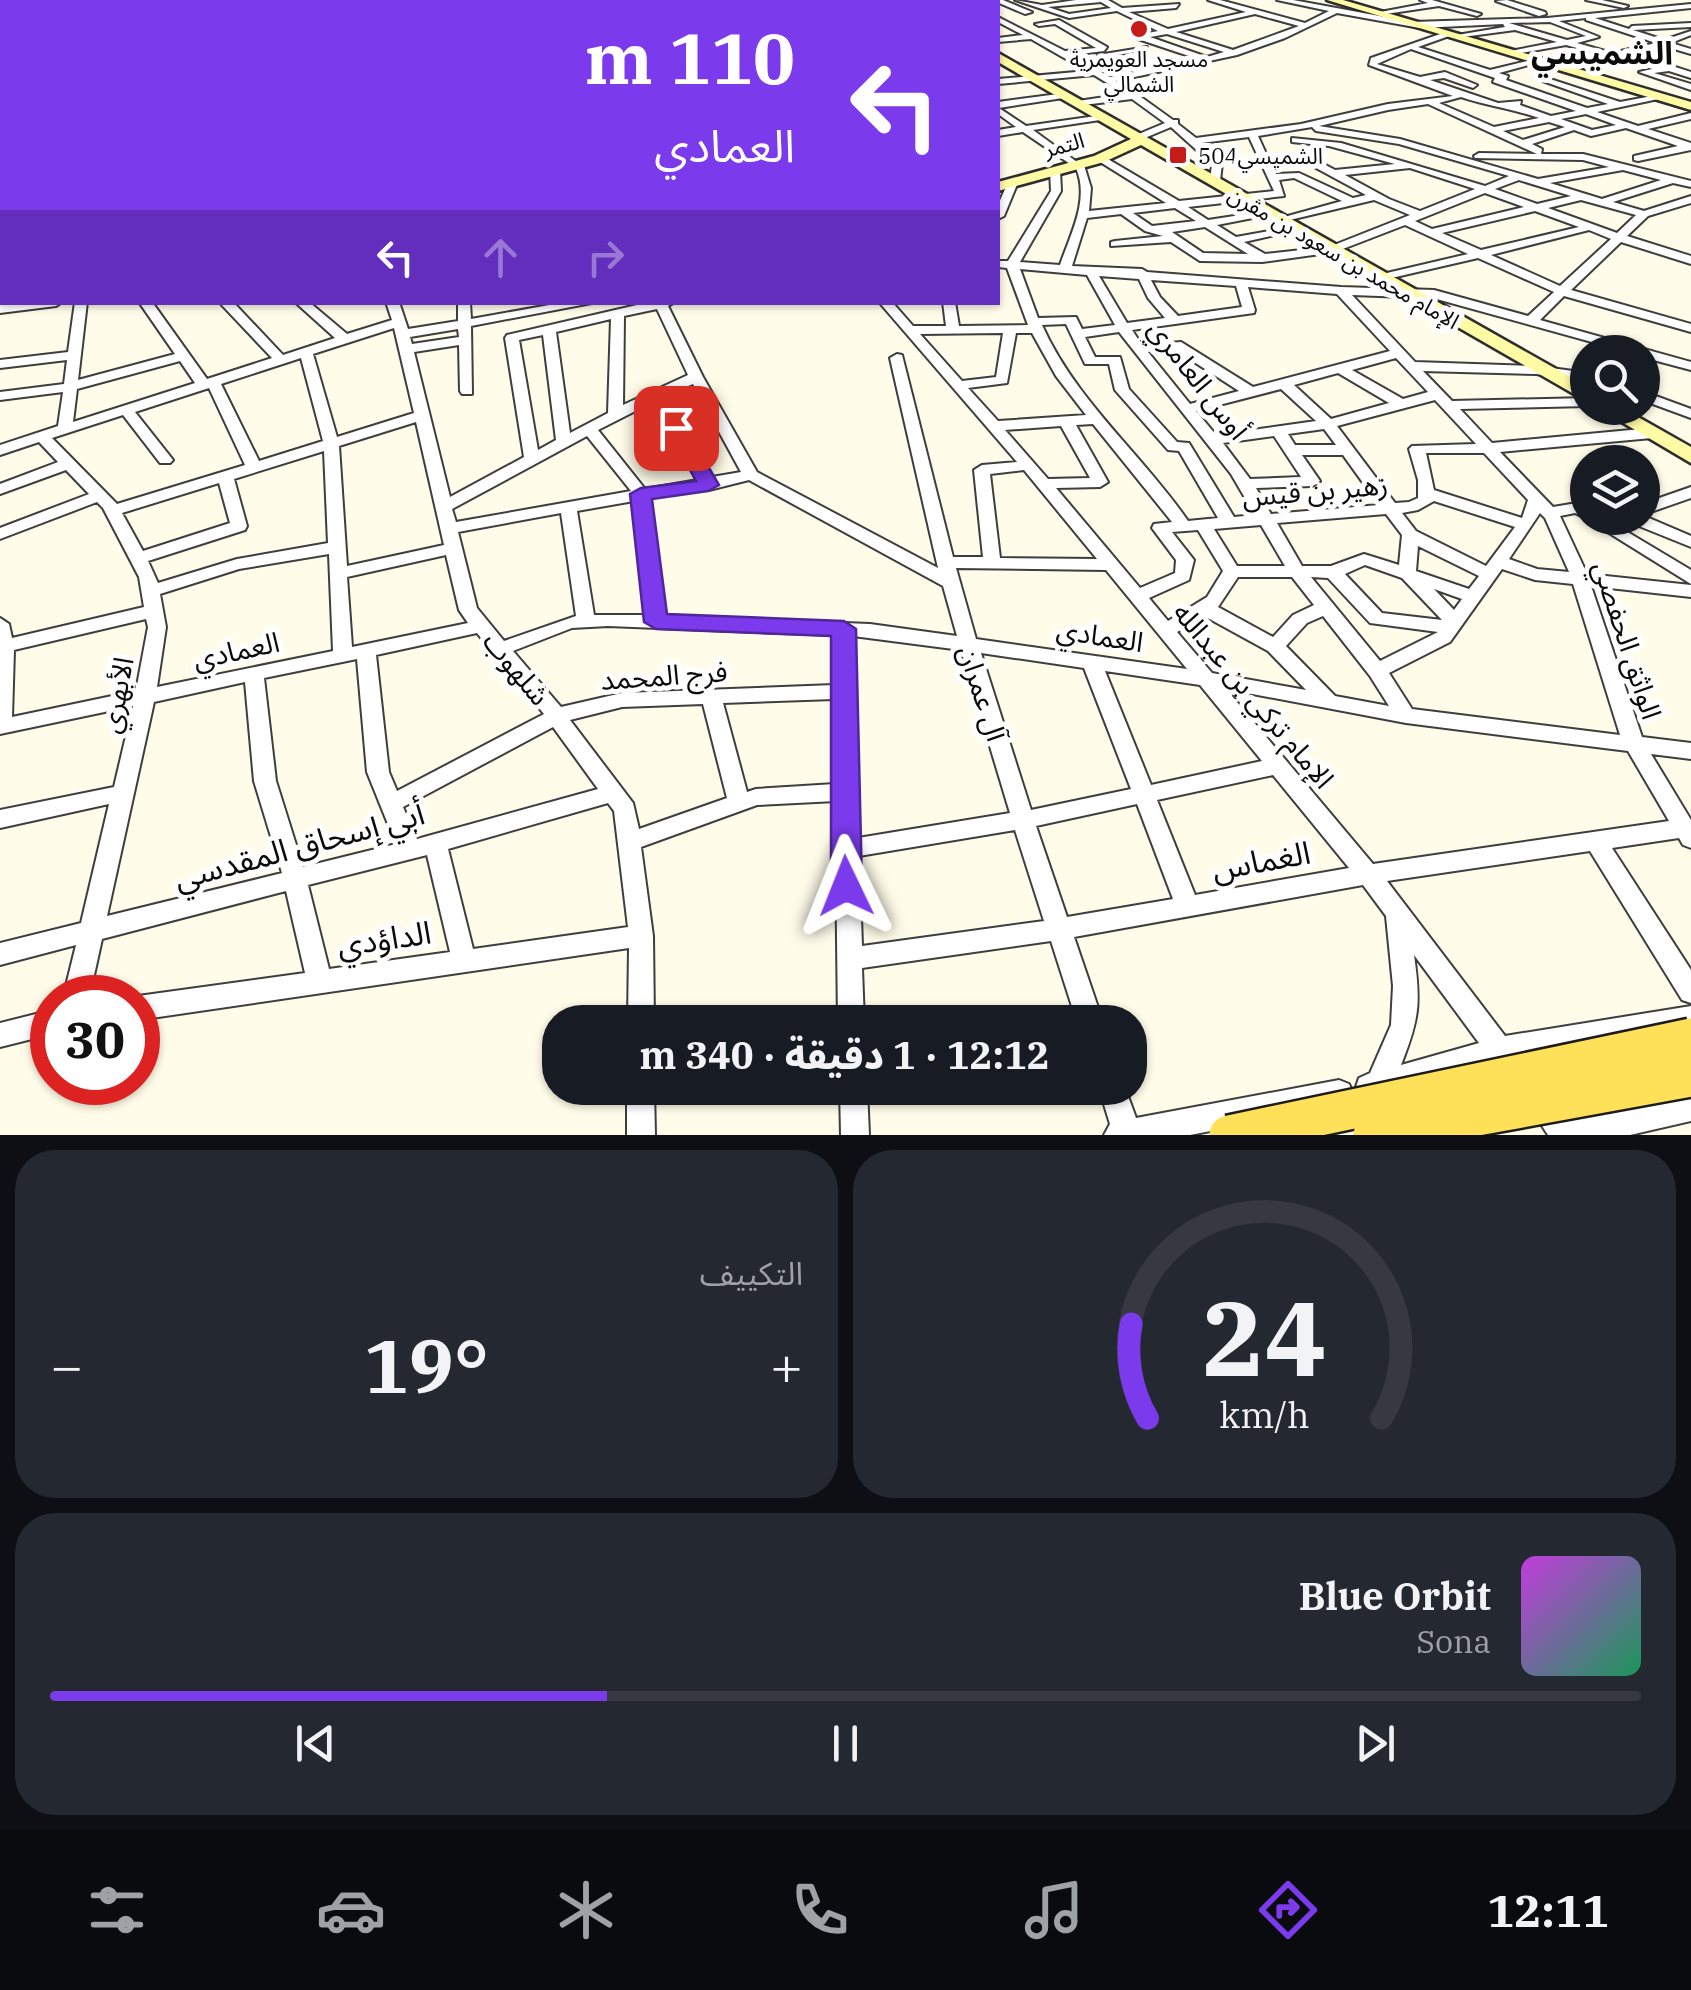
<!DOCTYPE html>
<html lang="ar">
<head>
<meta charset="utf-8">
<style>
	:root { --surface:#171b24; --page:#242831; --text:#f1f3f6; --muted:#9ea1a6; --line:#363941; --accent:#7c3aed }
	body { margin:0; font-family:"IBM Plex Serif","Noto Sans Arabic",serif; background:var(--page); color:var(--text); direction:rtl; height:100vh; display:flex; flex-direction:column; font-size:38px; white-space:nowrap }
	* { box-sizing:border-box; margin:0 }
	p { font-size:32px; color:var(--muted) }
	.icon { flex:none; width:55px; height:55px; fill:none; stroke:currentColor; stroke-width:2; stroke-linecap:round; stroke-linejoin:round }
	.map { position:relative; height:1135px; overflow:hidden; direction:ltr }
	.side { display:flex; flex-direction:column; gap:15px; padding:15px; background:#0d0f14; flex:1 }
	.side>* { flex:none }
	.top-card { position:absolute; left:0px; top:0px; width:1000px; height:305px; box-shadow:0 2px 8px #0004; direction:rtl; background:#7c3aed; color:#fff; overflow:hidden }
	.fabs { position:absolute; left:1570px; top:335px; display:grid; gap:20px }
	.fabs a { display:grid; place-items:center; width:90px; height:90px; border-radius:50%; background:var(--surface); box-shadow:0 2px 8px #0004; font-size:50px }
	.speed { position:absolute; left:30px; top:975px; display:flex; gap:20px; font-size:50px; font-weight:700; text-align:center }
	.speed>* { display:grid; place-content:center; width:130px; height:130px; border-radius:50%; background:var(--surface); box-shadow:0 2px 8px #0004; line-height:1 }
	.speed .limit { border:15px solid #d22; background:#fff; color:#111 }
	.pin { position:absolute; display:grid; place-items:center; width:85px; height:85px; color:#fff; margin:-42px; border-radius:20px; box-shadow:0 5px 15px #0006 }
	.me { position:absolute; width:110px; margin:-55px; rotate:358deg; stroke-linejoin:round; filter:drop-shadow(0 0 8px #0008) }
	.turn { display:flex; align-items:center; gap:35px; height:210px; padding:0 40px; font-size:45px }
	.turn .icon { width:130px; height:130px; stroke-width:2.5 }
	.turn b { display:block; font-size:70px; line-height:85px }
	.lanes { display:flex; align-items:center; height:95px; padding:0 40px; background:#0003; justify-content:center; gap:50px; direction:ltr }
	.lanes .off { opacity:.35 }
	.big { font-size:75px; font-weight:800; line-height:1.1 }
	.side .tile { flex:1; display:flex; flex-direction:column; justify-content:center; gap:15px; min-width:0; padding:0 35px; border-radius:40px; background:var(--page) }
	.side .dial { align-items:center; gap:0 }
	.dial svg { height:260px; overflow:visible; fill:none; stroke:var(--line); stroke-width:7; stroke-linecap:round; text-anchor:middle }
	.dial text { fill:var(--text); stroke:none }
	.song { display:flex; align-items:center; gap:30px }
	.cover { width:120px; height:120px; border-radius:15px; background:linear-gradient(135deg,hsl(290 70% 55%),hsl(150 70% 35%)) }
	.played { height:10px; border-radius:5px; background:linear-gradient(90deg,var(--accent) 35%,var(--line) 35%) }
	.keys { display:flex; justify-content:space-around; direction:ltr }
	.heat { display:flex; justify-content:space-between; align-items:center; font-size:55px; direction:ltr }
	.side .tiles { flex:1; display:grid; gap:15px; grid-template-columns:1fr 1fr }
	.tile:last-child { grid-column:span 2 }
	.trip { position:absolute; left:542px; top:1005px; width:605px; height:100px; border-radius:40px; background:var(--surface); box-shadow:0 2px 8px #0004; font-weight:800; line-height:100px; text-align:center; direction:rtl }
	.tabs { display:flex; height:160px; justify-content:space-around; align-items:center; background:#090b0e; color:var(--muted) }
	.tabs .icon { width:70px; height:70px }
	.tabs .active { color:var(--accent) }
	.tabs b { font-size:45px; color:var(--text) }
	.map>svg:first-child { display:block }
</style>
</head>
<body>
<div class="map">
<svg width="1691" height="1135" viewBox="0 0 1691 1135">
	<rect width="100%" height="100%" fill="#fffce9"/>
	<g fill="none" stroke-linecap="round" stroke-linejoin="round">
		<defs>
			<path id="street" d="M0,0H24L0,4Z
				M603,0H611L612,2H605Z
				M632,0H640L642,2H634Z
				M787,0H796L798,2H790Z
				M855,0H863L865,2H857Z
				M992,0H1003L1032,12L1025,14Z
				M1015,0L1042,5L1076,0H1108L1122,8L1179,4L1176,8L1129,12L1168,29L1246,12L1208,0H1220L1305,23L1329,11L1277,0H1293L1412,22L1547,18L1691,4V8L1595,18L1629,29L1632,26L1691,23V27L1633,30L1664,40L1691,31V35L1671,43L1691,49V54L1664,46L1561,70L1558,65L1602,55L1566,45L1510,55V51L1557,42L1515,30L1455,38L1451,36L1505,27L1503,24L1420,28L1337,13L1285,38L1237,55L1116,81L1135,93H1141V97L1173,120H1178V124L1196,138L1301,124L1388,104L1453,96L1369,65L1371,58L1446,32L1449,36L1418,47L1490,70L1540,58V62L1499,73L1508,76L1506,80L1587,108L1608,104L1537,79L1544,77L1620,102L1663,94V98L1597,112L1638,126L1691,113V119L1648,129L1691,143V150L1638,161L1634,160V156L1678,146L1626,128L1591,136L1574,130L1532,144L1542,149L1541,154H1583L1691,181V187L1673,183L1613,202L1644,211L1691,196V203L1648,216L1627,236L1691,256V264L1621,242L1571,290L1691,324V332L1564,296L1540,320L1691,362V370L1642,357V352H1628L1433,298L1352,295L1415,362L1536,366L1588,373V381L1536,374L1423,371L1452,401L1588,398V406L1460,409L1492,443L1652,428L1660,433L1652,438L1500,452L1553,507L1577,503L1588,507V518H1604L1691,570V584L1585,518L1575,513L1560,516L1587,574L1691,585V597L1591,586L1642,737L1691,743V759L1651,754L1691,820V848L1683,845L1679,838L1612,848L1691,970V1003L1682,1000L1590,851L1387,881L1505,1036L1691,1006V1030L1522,1058L1532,1075L1528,1084L1519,1088L1510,1084L1494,1063L1379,1098L1369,1100L1359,1096L1356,1087L1359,1078L1370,1073L1391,1025L1393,986L1386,916L1363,885L1074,937L1103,1022H1077L1051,941L862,968L864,1022H838L836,854L834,849L836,844V801L757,805L641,847L653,936L654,1022H628L629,948L138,1020V998H135L138,996L305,973L286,891L102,939L89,998H63L76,945L0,965V943L81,923L109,804L0,828V810L114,787L133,706L0,734V618L9,624L12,638L144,607L139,577L103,508L97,502L0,539V528L89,494L66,470L0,494V484L58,462L39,442L0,455V445L58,426L63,392L0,400V392L64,384L67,360L0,368V360L68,352L75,302H87L78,380L175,354L139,302H152L207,379L272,358L219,302H233L283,355L335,338L295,302H309L347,334L392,320L386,302H399L408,329L458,321V302H470L471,319L566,302H597L471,326L472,394H462L460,391L459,345L414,352L450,497L524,457L505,338L507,335L650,302H675L668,306L703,377L757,472L938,568L890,358L897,354L902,355L953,557H983L974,470L982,465L1017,462L879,302H892L913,326H946L943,302H955L959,326L1028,325L1007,268L998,267V261H1008L1051,191L1050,170L1055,167L1060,170L1061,191L1020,262L1060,265C1070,235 1090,200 1076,168L1023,132L998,136V130L1016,127L998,114V102L1066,93L1063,98L999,108L1026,126L1103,115V119L1100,120L1033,130L1077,162H1083L1091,188L1089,211L1166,203L1097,160L1096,158L1101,155L1179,201L1274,191L1249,137L1201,143L1222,163L1220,181L1215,184L1210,181L1212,164L1171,127L1140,140H1134V136L1165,123L1132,99L1075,106L1078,101L1125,94L1094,75L998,84V79L1087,71L1031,39L998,42V38L1023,35L998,22V17L1065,51L1096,48L1055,24L1039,26L1035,24L1059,20L1107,47L1104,51L1072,55L1110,77L1198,59L1138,39V35L1158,31L1117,11L1069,18ZM1101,2L1111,8L1069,14L1048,7ZM1255,14L1299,26L1233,50L1176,32ZM1586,18V20L1656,43L1612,53L1577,43L1599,37L1559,21ZM1550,22L1586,36L1567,40L1509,23ZM1167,34L1224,52L1207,57L1150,37ZM1411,49L1495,78L1493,82L1576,111L1551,116L1520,105L1521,101L1498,103L1430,80L1444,78L1473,88L1477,85L1445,72L1420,77L1377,64ZM1461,97C1488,106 1513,109 1539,118L1494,127L1439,103ZM1428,104L1537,154L1479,153L1474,156L1475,158L1583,160L1609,167L1538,179L1400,139L1319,126L1388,110ZM1586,114L1616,125L1592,130L1561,119ZM1549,122L1565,127L1523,140L1503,131ZM1312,127L1316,131L1399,144L1509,176L1485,186L1341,143L1292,138V142L1329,146L1395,164L1335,170L1318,161L1324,158L1319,155L1268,158L1258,136ZM1305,162L1366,195L1353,198L1299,173L1276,174L1271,164ZM1410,168L1475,189L1420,211L1389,199L1345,175ZM1623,170L1661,180L1602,199L1550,183ZM1294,178L1342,201L1277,219V223L1374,200L1410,215L1329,247L1265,254L1244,242L1297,230V226L1236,237L1217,225L1273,214L1267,211L1208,220L1188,207L1284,196L1279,180ZM1519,180L1571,196L1537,204L1495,189ZM1485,193L1524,207L1432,229L1415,221ZM1581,200L1636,215L1617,233L1548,208ZM1175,208L1196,221L1152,226L1133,213ZM1535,211L1579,227L1481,250L1442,233ZM1121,214L1145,231L1163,236L1115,241L1111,242V246L1171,242L1200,261L1262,262L1335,252L1405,225L1468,254L1374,276V282L1478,258L1554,292L1528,316L1434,290L1341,287L1147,272L1142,269L1072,266L1087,218ZM1205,227L1248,254L1203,253L1172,232ZM1589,230L1611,239L1560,286L1491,255ZM1020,269L1087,275L1115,325L1082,329L1076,317L1038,318ZM1099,276L1139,279L1148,298L1165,318L1127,323ZM1151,280L1236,286L1242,307L1178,316L1160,297ZM1248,287L1337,294L1390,351L1253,387L1181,342L1142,345L1132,330L1254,313L1255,310ZM657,309L688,375L623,405L624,316ZM611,319L608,413L570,433L556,332ZM1066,324L1085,364H1109L1115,390L1168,450L1179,451L1218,518L1188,521C1141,453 1076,401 1042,325ZM394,328L414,413L337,437L313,354ZM458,329L459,337L412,344L410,337ZM1119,332L1231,474L1255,515L1234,517L1189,443L1177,442L1129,389L1120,357H1095L1085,337ZM1003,333L996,377L962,381L920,334ZM1016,333H1032L1056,376L1086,415L998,421L968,388L1007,383ZM543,335L556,440L538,450L519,340ZM1174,349L1239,391L1190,404L1148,352ZM301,358L323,441L259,461L221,384ZM1396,358L1428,392L1403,399L1352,370ZM180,361L195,383L73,422L77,389ZM1338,373L1389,403L1331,419L1294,385ZM693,384L741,472L712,477L683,428L676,391ZM209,388L245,465L117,504L52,438L123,415L160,463H170L173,460L135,412ZM1281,389L1316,421L1216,435L1196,411ZM663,397L669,428L698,480L645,489L598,430ZM1435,400L1476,444L1412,446L1409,449L1418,480V498L1409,502L1395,503L1337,426ZM416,422L444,545L347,566L339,446ZM1093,424L1172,522L1154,524L1152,528L1176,560L1175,573L1140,588L1056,488L1100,487L1108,482L1076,425ZM1061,426L1090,478L1048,479L1005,430ZM1324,429L1336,445H1295L1288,434ZM587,436L631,491L456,522L452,509ZM1274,436L1301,477L1250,479L1223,443ZM324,451L328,543L237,559L158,583L148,561L245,530L247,526L234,479ZM1426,453H1484L1528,500L1522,518L1434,490ZM1302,455H1343L1379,505L1271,514L1256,488L1312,486L1320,481ZM1024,470L1097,559L1000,558L990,474ZM749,480L943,586L957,636L870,624L664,616L650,498L703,488L709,490ZM219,483L230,523L143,551L122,513ZM634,501L646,615H594L577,511ZM1434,501L1515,527L1486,566L1416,531L1402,513L1418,510ZM561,513L576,616L504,641L477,608L458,532ZM1540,513L1545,518L1569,572L1537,569L1509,559ZM1386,514L1402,535L1399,565L1364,554L1331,566H1302L1277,523ZM1261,525L1285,566H1237L1214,529ZM1198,530L1223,571L1207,597L1168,621L1149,598L1189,580L1194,560L1172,532ZM1418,546L1479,576L1469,589L1416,571ZM329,554L333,651L157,687L166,627L160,594L239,569ZM446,555L459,610L468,623L352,647L347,577ZM1365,565L1402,578L1442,620L1382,613L1345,574ZM956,568L1106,570L1187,669L976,639ZM1502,569L1535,580L1573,584L1620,735L1412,709L1389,673L1450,642ZM1238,577H1292L1314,605L1293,615L1273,637L1218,607ZM1311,577L1328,578L1370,623L1438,632L1380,661ZM1434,589L1462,599L1454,610ZM1323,616L1370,676L1389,706L1335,696L1286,646L1307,623ZM1206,617L1268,651L1306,690L1212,673L1177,632ZM146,619L148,627L136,691L12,717L14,650ZM608,626L834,635V685L622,693L561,707L513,651L572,628ZM477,633L544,714L397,791L389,772L376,655ZM853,636L961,650L1010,813L858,838ZM981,653L1084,668L1131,789L1031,810ZM357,659L367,772L396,844L303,867L276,781L264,678ZM1105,671L1200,685L1262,761L1151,785ZM245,682L254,781L282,873L107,916L154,702ZM1226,689L1406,723L1628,751L1669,821L1373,864ZM834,699L835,784L756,789L747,792L723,703ZM703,704L727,798L639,829L633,803L570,720L622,707ZM553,727L598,789L417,839L403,807ZM1273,775L1349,868L1195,895L1157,800ZM608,803L614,811L628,927L473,949L448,849ZM1137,804L1173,899L1067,917L1036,826ZM1015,830L1044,921L862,946L859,856ZM427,855L450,952L329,969L308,885ZM1414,955L1479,1043L1401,1065C1419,1019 1421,1004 1414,955Z
				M1420,0H1432L1481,14L1477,16L1439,6L1379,15L1375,13L1428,3Z
				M1507,0L1545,12L1546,14L1539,16L1496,1Z
				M1586,0H1602L1628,6L1624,8Z
				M1147,47L1144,51L1102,57L1098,55Z
				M0,63L2,64V69H0Z
				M1669,65L1691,72V78L1669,71L1654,73L1691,84V90L1639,72Z
				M2,93V99L0,100V94Z
				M0,113H2V119H0Z
				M0,154H2V160H0Z
				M1009,180L1018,182L1004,216L998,219V205Z
				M0,192H2V198H0Z
				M0,241H2V248H0Z
				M21,302H62L56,306L0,313V305Z
				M1642,391L1691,409V418L1642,400Z
				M1691,487V498L1642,515V504Z
				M1642,515L1691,536V547L1629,522L1627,518H1642Z
				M52,1010V1034L0,1047V1023Z
				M1339,1080L1349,1084L1353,1093L1349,1102L1339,1106L1190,1135H1104L1110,1124L1099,1088H1125L1136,1118Z
				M627,1088H654L655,1135H627Z
				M840,1088H867L869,1135H841Z
				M1541,1090L1551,1094L1571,1120L1691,1095V1121L1630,1135H1548L1527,1103L1531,1094Z"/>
			<path id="secondary" d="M895,0H908L909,2H897Z
				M1327,0H1343L1691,102V110Z
				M998,53L1588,387V402L1141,145L1104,162L998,191V182L1094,156L1131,139L998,62Z
				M1598,408H1622L1691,447V463Z"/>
			<path id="primary" d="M0,12H2V18H0Z
				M2,31V39L0,40V32Z"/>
			<path id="highway" d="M0,24H2V32H0Z"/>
		</defs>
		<use href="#street" stroke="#3e3e3e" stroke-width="4"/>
		<use href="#secondary" stroke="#2d2d2d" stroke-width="5"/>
		<use href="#primary" stroke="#1c1c1c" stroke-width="4"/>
		<use href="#highway" stroke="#1c1c1c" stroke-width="6"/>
		<use href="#street" fill="#fff" fill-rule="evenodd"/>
		<use href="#secondary" fill="#fffaa4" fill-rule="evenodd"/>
		<use href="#primary" fill="#ffe159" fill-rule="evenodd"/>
		<use href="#highway" fill="#ffa647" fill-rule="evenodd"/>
		<defs>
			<path id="primary-bridge" d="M1229,1135L1691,1038
				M1373,1135L1691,1077"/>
		</defs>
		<use href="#primary-bridge" stroke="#1c1c1c" stroke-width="44" stroke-linecap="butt"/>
		<use href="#primary-bridge" stroke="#ffe159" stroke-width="39"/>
	</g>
	<path fill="#7c3aed" stroke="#51269a" stroke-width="2.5" d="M676,422L686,428L719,485L708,491L652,499L667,614L844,621L856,629L862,886L857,895L846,899L836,895L831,886V636L656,629L644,622L630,494L641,488L696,481L667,428Z"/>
	<g fill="#c51c1a" stroke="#fff" stroke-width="4">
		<circle cx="1139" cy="29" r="10"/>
		<rect x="1168" y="145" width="20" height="20" rx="5"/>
	</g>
	<g text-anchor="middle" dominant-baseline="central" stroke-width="10" stroke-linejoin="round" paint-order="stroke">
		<g font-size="22" fill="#0b0b0b" stroke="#fff">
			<text x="1139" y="58">مسجد العويمرية<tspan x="1139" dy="25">الشمالي</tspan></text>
			<text x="1198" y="155" text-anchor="start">الشميسي504</text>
		</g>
		<g font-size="22" fill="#0b0b0b" stroke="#fff">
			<text transform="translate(1064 144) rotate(-15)">التمر</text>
			<text transform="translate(1344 257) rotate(30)">الإمام محمد بن سعود بن مقرن</text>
		</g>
		<g font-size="28" fill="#0b0b0b" stroke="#fff">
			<text transform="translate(1199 379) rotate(52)">أوس العامري</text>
			<text transform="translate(1315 490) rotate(-5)">زهير بن قيس</text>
			<text transform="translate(1100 635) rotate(9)">العمادي</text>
			<text transform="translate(1628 640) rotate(72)">الواثق الحفصي</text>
			<text transform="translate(236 650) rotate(-12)">العمادي</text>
			<text transform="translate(517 668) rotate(50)">شلهوب</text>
			<text transform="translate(664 675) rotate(-4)">فرج المحمد</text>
			<text transform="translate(983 693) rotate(72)">آل عمران</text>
			<text transform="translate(116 695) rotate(-79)">الأبهري</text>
			<text transform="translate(1254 695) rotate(50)">الإمام تركي بن عبدالله</text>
		</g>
		<g font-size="32" font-weight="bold" fill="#0b0b0b" stroke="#fff">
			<text x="1602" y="52">الشميسي</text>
		</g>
		<g font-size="32" fill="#0b0b0b" stroke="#fff">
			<text transform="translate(299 845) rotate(-15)">أبي إسحاق المقدسي</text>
			<text transform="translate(1261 860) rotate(-10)">الغماس</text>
			<text transform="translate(384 938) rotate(-8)">الداؤدي</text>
		</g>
	</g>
</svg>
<div class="fabs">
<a><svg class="icon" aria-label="search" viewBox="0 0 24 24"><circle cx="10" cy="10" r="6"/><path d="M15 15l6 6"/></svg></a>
<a><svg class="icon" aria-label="layers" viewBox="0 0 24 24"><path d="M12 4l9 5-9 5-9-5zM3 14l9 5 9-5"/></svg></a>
</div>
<div class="speed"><div class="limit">30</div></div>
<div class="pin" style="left:676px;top:428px;background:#d93025"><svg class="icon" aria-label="arrive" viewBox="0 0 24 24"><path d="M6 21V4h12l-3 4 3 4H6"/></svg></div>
<svg class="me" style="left:846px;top:886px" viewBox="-20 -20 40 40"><path d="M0-17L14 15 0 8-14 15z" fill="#7c3aed" stroke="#fff" stroke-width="4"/></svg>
<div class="trip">12:12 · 1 دقيقة · 340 m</div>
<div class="top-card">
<div class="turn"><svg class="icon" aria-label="left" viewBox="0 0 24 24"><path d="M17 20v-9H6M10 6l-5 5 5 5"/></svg><div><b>110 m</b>العمادي</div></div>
<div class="lanes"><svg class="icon" aria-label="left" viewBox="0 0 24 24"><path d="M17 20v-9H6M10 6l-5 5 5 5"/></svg><svg class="icon off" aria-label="ahead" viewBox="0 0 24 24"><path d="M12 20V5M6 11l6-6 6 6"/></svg><svg class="icon off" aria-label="right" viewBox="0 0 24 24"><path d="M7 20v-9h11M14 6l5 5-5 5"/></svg></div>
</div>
</div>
<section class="side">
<div class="tiles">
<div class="tile dial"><svg viewBox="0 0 100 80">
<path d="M14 69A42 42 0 1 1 86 69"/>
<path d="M14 69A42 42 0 0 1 9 40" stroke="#7c3aed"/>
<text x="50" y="56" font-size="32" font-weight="700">24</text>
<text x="50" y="72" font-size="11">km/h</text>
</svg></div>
<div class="tile"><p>التكييف</p>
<div class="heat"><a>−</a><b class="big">19°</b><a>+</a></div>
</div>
<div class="tile">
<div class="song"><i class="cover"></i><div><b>Blue Orbit</b><p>Sona</p></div></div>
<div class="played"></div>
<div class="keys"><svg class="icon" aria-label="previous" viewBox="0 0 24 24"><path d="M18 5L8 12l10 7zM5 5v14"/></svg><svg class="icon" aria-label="pause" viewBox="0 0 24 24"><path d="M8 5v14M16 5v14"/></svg><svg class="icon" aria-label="next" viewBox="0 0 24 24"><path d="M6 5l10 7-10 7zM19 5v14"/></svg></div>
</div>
</div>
</section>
<nav class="tabs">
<b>12:11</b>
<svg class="icon active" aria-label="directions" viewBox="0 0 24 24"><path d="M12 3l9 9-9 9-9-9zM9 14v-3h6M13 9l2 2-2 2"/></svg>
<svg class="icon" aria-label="music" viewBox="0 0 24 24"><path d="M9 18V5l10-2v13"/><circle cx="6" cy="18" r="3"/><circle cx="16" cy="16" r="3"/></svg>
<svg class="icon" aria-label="phone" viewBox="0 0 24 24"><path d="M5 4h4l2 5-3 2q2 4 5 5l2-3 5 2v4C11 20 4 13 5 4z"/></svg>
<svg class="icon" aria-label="climate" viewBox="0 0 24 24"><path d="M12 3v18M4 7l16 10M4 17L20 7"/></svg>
<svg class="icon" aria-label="car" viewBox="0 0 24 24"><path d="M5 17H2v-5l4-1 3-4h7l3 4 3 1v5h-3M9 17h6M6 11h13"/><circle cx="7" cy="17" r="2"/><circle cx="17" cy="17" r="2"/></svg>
<svg class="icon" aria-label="filters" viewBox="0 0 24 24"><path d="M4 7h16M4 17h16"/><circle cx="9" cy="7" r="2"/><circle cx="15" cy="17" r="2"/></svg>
</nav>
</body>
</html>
